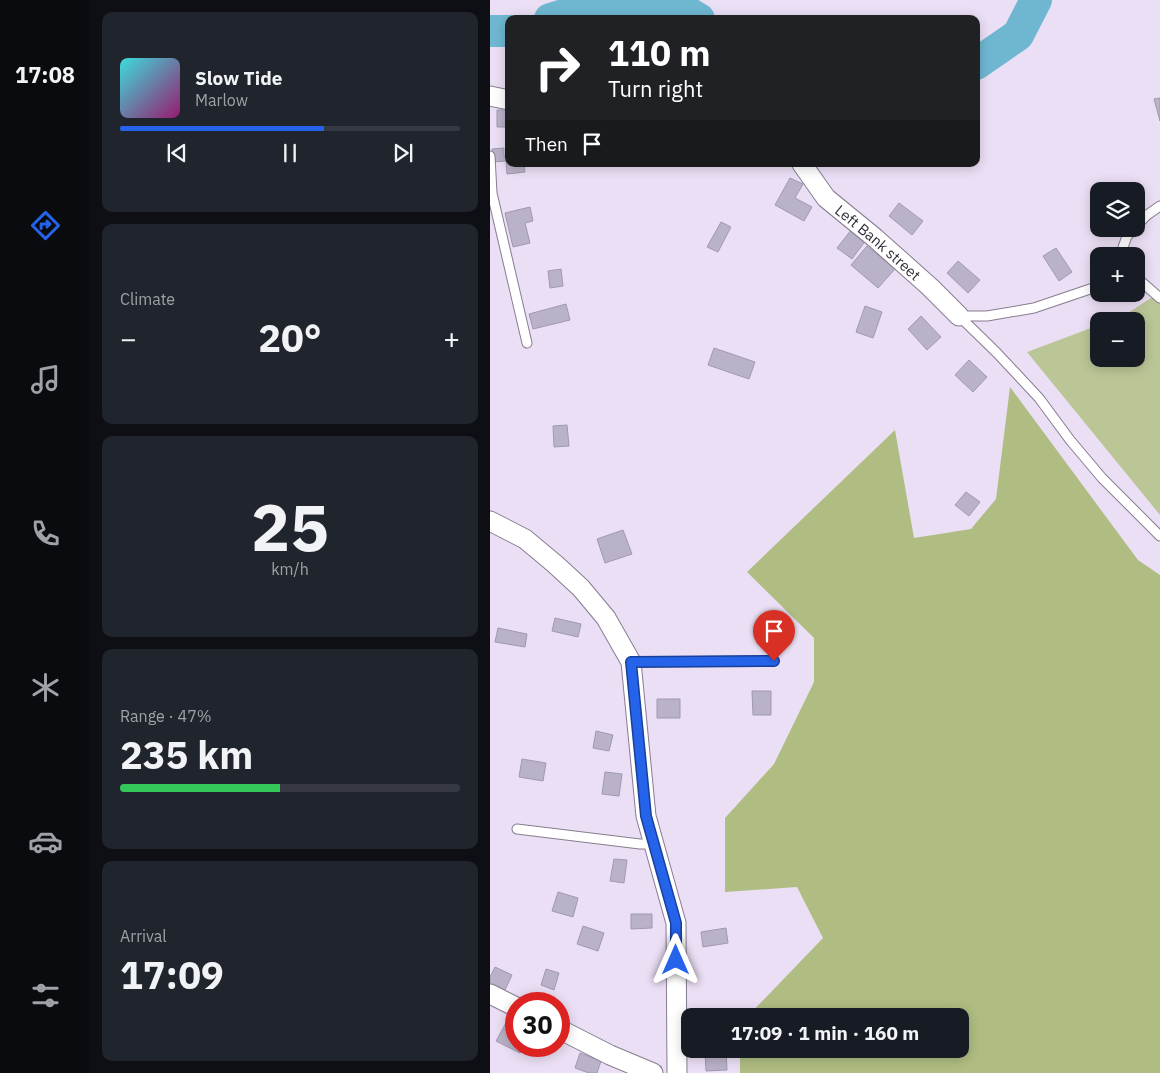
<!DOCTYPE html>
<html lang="en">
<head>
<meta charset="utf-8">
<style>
	:root { --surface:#171b24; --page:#20242c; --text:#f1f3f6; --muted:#9ea1a6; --line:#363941; --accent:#2563eb }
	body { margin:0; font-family:"IBM Plex Sans",sans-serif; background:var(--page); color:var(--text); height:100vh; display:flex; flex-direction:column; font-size:19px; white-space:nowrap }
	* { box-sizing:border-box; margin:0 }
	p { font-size:16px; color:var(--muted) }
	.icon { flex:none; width:28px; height:28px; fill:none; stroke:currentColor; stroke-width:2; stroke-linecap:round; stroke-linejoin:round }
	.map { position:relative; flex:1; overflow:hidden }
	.panel { display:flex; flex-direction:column; gap:12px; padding:12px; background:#0d0f14; width:400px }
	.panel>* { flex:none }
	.guide { position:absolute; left:15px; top:15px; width:475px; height:152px; border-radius:10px; box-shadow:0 2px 12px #0003; background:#202124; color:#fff; overflow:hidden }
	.buttons { position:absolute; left:600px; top:182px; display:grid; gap:10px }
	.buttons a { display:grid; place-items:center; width:55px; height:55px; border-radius:10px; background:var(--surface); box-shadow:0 2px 12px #0003; font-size:25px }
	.speed { position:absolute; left:15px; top:992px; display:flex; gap:10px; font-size:25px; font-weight:700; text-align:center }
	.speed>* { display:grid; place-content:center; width:65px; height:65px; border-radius:50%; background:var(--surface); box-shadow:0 2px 12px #0003; line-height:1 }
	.speed .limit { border:8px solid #d22; background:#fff; color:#111 }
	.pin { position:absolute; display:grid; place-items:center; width:42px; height:42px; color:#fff; margin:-51px -21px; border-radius:50% 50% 50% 0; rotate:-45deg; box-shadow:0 0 5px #0007 }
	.pin .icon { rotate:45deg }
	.me { position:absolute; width:55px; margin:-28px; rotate:0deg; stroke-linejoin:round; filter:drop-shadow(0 0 4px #0008) }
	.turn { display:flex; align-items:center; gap:18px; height:105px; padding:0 20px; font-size:22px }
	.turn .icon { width:65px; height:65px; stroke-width:2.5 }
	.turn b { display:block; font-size:35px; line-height:42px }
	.then { display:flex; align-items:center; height:48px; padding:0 20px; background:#0003; gap:10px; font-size:19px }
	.big { font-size:38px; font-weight:700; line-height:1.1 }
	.panel .card { flex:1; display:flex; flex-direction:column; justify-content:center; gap:8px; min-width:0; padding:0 18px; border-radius:10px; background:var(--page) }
	.panel .dial { align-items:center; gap:0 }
	.dial b { font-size:65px; line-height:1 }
	.song { display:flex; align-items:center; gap:15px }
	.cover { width:60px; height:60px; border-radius:8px; background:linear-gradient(135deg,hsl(180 70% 55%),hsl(320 70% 35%)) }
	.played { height:5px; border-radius:2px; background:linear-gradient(90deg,var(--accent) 60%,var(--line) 60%) }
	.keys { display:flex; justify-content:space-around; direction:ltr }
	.heat { display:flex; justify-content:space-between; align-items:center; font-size:28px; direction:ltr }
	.charge { height:8px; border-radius:4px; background:linear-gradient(90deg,#34c759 47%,var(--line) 0) }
	.trip { position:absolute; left:191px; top:1008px; width:288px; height:50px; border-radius:10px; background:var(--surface); box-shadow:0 2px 12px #0003; font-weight:700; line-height:50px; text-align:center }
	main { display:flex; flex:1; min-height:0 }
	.tab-bar { display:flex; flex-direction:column; width:90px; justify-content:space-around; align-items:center; background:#090b0e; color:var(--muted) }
	.tab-bar .icon { width:35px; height:35px }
	.tab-bar .on { color:var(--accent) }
	.tab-bar b { font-size:22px; color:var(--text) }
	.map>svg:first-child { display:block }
</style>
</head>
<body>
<main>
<nav class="tab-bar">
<b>17:08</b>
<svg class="icon on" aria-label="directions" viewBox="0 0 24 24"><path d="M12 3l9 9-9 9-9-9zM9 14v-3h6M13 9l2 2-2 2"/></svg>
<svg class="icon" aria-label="music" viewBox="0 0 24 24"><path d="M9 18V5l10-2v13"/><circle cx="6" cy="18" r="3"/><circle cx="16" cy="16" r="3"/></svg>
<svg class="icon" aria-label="phone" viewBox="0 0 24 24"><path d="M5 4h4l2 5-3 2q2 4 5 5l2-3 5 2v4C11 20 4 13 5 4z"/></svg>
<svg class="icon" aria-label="climate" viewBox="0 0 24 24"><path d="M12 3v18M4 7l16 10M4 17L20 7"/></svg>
<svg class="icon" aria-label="car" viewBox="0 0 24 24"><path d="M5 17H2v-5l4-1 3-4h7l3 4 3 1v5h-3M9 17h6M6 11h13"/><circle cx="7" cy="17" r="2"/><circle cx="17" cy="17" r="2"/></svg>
<svg class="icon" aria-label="filters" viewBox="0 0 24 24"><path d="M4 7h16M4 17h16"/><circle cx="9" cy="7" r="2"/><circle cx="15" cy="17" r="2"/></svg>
</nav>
<section class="panel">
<div class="card">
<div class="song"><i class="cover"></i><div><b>Slow Tide</b><p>Marlow</p></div></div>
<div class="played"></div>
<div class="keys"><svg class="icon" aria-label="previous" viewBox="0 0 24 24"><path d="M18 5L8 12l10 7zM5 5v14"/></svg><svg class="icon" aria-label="pause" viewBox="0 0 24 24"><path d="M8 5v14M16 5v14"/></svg><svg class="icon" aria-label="next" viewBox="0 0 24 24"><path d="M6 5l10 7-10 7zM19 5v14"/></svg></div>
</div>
<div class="card"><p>Climate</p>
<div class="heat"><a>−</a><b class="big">20°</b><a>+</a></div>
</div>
<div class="card dial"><b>25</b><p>km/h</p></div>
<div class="card"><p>Range · 47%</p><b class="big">235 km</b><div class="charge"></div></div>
<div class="card"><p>Arrival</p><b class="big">17:09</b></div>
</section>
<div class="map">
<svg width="670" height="1073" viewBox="0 0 670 1073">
	<rect width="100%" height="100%" fill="#ebdff5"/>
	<path fill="#bbc697" d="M670,292V515L537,352L609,325V359H646V321H619L635,315Z"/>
	<path fill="#afbd82" d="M520,387L648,560L670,575V1073H250V1049H470V1016H258L333,938L307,887L235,892V818L284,764L324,682V638L257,572L405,430L424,538L481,529L506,499Z"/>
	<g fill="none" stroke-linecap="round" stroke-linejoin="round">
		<path stroke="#6fb7d1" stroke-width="32" d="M60,19L84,12L185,5L209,19
			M0,31H19
			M486,64L528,35L546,0"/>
	</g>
	<path fill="#bab2c8" stroke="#a199af" d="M670,98V121L664,99Z
		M7,110H19V127H7Z
		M14,148V156L19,155V164H34L35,172L17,174L16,161L3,162L2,149Z
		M300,178L313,184L305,198L322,207L314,221L285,205Z
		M409,203L433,221L422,235L399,216Z
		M40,207L43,221L35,223L40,243L23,247L15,213Z
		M231,222L241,227L228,252L217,247Z
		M362,229L376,240L362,259L347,248Z
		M377,246L405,269L388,288L361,265Z
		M566,248L582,272L569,281L553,256Z
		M468,261L490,280L478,293L457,273Z
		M71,269L73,286L60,288L58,271Z
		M76,304L80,320L43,329L39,314Z
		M375,306L392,312L383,338L366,332Z
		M431,316L451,337L437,350L418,329Z
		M224,348L265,362L259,379L218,365Z
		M479,360L497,377L483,392L465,375Z
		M77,425L79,446L64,447L63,426Z
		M476,492L490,502L479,516L465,505Z
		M133,530L142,554L115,563L107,539Z
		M65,618L91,624L88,637L62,631Z
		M8,628L37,634L35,647L5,642Z
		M262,691H281V715H263Z
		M167,699H190V718H167Z
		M106,731L123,735L119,751L103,748Z
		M32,759L56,763L53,781L29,777Z
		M115,772L132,774L129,796L112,794Z
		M124,859L137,860L134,883L120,881Z
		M68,892L88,898L83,917L62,911Z
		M141,914H162V928L141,929Z
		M93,926L114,933L108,951L87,944Z
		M236,928L238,943L213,947L211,932Z
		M5,967L22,975L14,992L0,985V977Z
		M56,969L69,973L64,990L51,985Z
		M17,1021L26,1026V1046H34L30,1053L6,1041Z
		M236,1051L237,1070L216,1071L215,1052Z
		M90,1053L111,1061L107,1073H99L85,1068Z"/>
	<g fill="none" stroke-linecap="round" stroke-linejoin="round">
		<defs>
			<path id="lane" d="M0,156L2,193L37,343
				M646,226L657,215L670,206
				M630,256L637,236L644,229
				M646,277L670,298
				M469,316L506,352L549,398L580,440L612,478L670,536
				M469,316H497L544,308L603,288L609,285
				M141,662L284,661
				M27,829L150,844H164"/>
			<g id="street">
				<path d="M0,96L19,100"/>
				<path id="s1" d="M312,164L336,198L385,238L440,287L469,316"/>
				<path d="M0,521L35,539L65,564L91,588L116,618L141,662L156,816L186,923L187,1073"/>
				<path d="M0,994L26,1007"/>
				<path d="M69,1029L120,1055L163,1073"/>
			</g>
		</defs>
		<use href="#lane" stroke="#877c8f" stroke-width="11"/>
		<use href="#street" stroke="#877c8f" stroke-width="21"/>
		<use href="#lane" stroke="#fff" stroke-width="9"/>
		<use href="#street" stroke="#fff" stroke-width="19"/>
	</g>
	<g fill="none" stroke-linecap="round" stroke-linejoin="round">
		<defs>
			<path id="route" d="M186,960V923L156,816L141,662L284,661"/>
		</defs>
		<use href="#route" stroke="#184099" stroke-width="12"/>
		<use href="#route" stroke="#2563eb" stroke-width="9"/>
	</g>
	<g text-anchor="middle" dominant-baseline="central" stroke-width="4" stroke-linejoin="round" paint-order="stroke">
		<g font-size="15" fill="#36313a" stroke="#f7edff">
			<text stroke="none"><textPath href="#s1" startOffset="110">Left Bank street</textPath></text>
		</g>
	</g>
</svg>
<div class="buttons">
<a><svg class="icon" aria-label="layers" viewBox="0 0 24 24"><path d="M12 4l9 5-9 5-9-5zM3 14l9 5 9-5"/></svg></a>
<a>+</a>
<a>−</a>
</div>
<div class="speed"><div class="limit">30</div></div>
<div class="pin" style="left:284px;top:661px;background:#d93025"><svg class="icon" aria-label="arrive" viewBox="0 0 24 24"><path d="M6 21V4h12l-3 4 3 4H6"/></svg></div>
<svg class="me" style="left:186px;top:960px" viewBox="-20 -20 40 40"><path d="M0-17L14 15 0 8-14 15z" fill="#2563eb" stroke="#fff" stroke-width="4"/></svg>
<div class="trip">17:09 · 1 min · 160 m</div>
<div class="guide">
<div class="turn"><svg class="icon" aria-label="right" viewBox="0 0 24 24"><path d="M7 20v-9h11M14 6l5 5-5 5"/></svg><div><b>110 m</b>Turn right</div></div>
<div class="then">Then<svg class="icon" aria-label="arrive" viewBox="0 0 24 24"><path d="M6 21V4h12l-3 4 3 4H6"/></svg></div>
</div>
</div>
</main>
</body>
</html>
